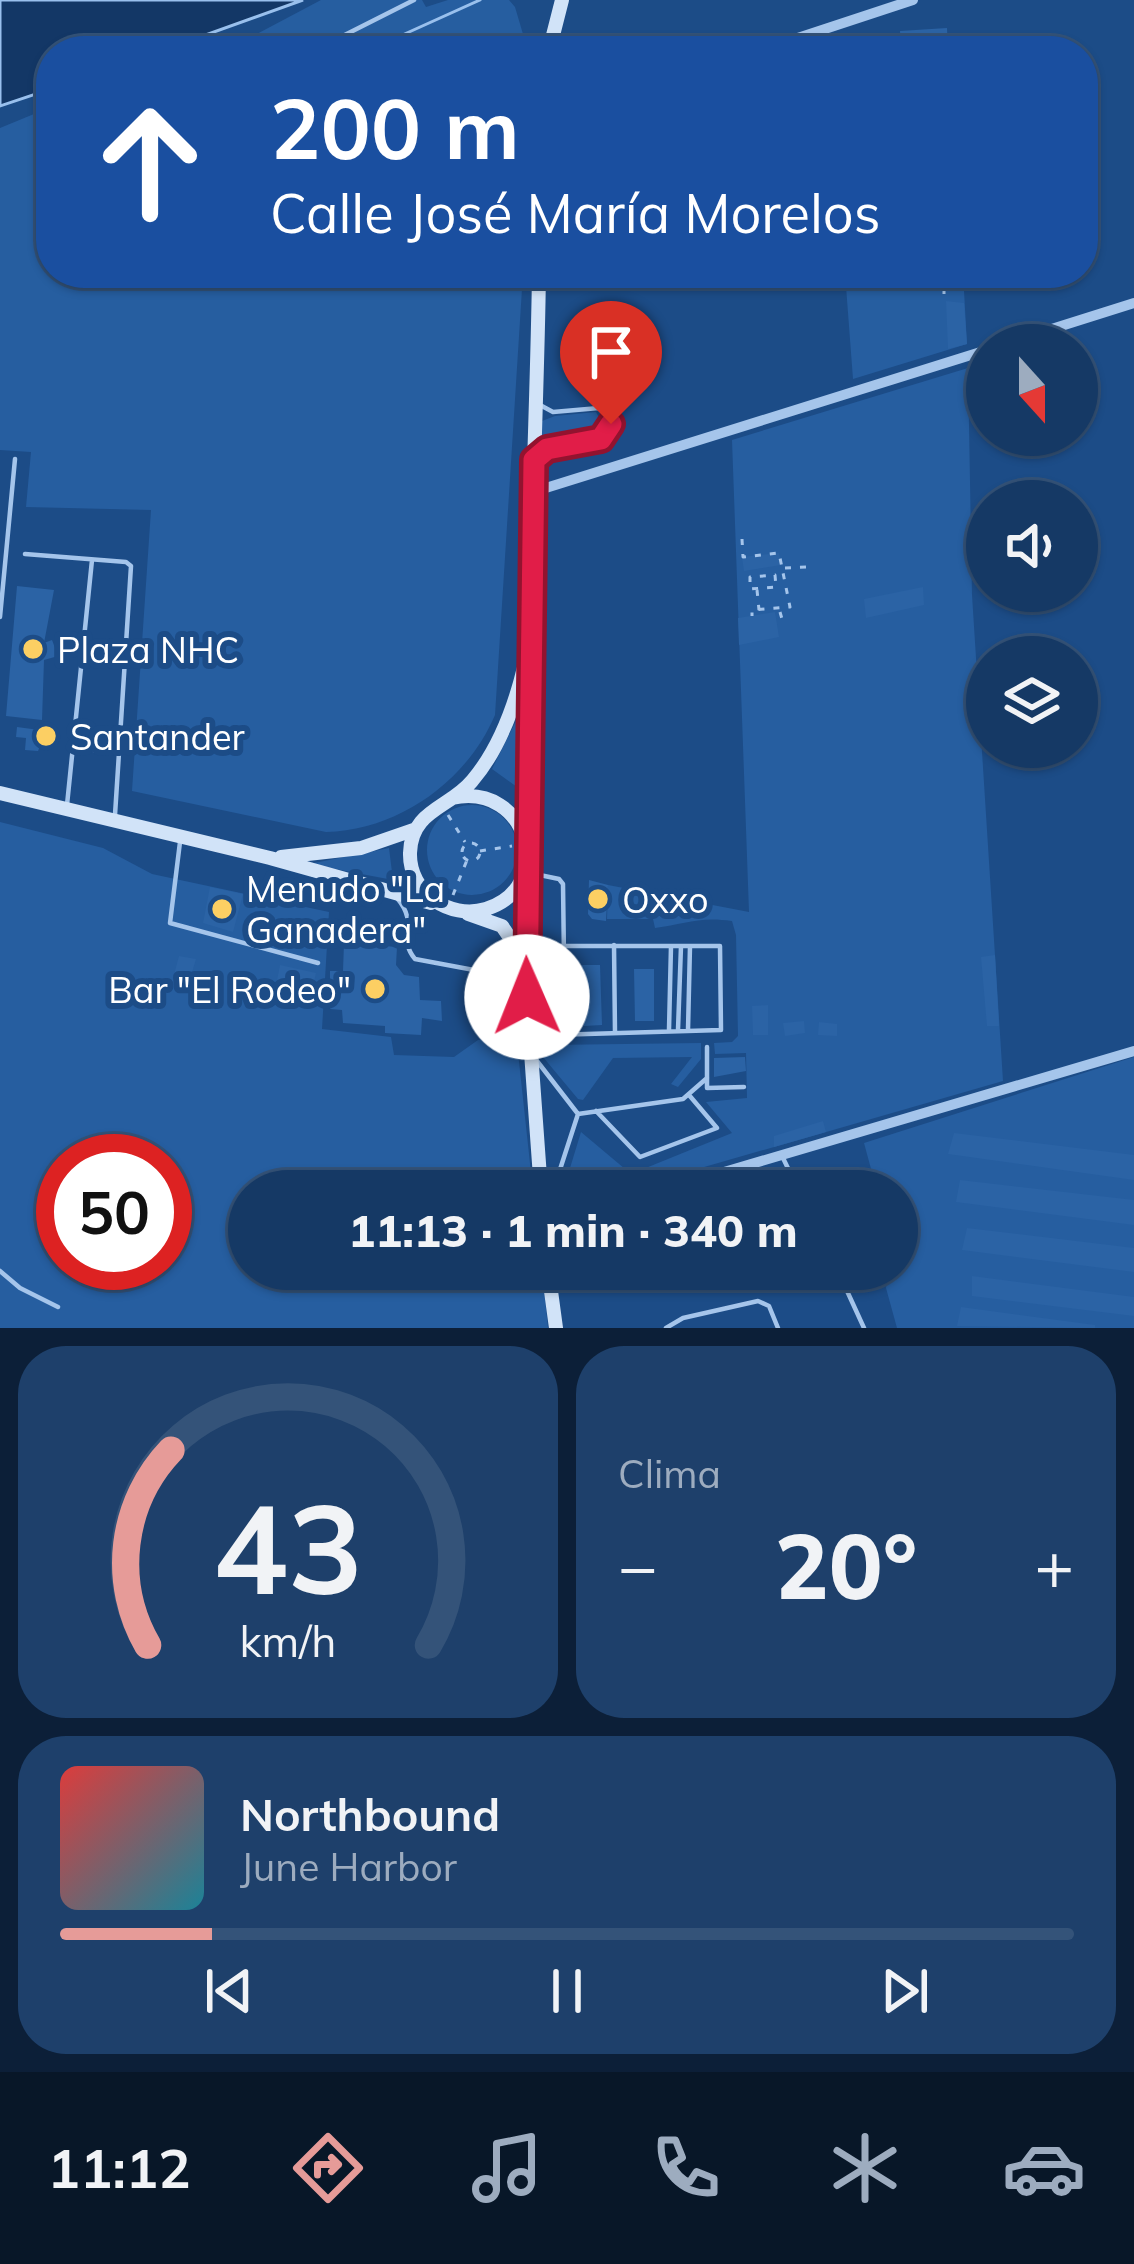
<!DOCTYPE html>
<html lang="es">
<head>
<meta charset="utf-8">
<style>
	:root { --surface:#153965; --page:#1e406b; --text:#f1f3f6; --muted:#9dacbf; --line:#345379; --accent:#e69b98 }
	body { margin:0; font-family:Mulish,sans-serif; background:var(--page); color:var(--text); height:100vh; display:flex; flex-direction:column; font-size:45px; white-space:nowrap }
	* { box-sizing:border-box; margin:0 }
	p { font-size:39px; color:var(--muted) }
	.icon { flex:none; width:66px; height:66px; fill:none; stroke:currentColor; stroke-width:2; stroke-linecap:round; stroke-linejoin:round }
	.map { position:relative; height:1328px; overflow:hidden }
	.side { display:flex; flex-direction:column; gap:18px; padding:18px; background:#0c1f38; flex:1 }
	.side>* { flex:none }
	.top-card { position:absolute; left:36px; top:36px; width:1062px; height:252px; border-radius:48px; box-shadow:0 3px 9px #0004,0 0 0 3px var(--line); background:#1a4fa0; color:#fff; overflow:hidden }
	.needle { width:78px; rotate:159deg }
	.buttons { position:absolute; left:966px; top:324px; display:grid; gap:24px }
	.buttons a { display:grid; place-items:center; width:132px; height:132px; border-radius:50%; background:var(--surface); box-shadow:0 3px 9px #0004,0 0 0 3px var(--line); font-size:60px }
	.speed { position:absolute; left:36px; top:1134px; display:flex; gap:24px; font-size:60px; font-weight:700; text-align:center }
	.speed>* { display:grid; place-content:center; width:156px; height:156px; border-radius:50%; background:var(--surface); box-shadow:0 3px 9px #0004,0 0 0 3px var(--line); line-height:1 }
	.speed .limit { border:18px solid #d22; background:#fff; color:#111 }
	.pin { position:absolute; display:grid; place-items:center; width:102px; height:102px; color:#fff; margin:-123px -51px; border-radius:50% 50% 50% 0; rotate:-45deg; box-shadow:0 0 12px #0007 }
	.pin .icon { rotate:45deg }
	.me { position:absolute; width:132px; margin:-66px; rotate:359deg; stroke-linejoin:round; filter:drop-shadow(0 0 9px #0008) }
	.turn { display:flex; align-items:center; gap:42px; height:252px; padding:0 36px; font-size:54px }
	.turn .icon { width:156px; height:156px; stroke-width:2.5 }
	.turn b { display:block; font-size:84px; line-height:102px }
	.big { font-size:90px; font-weight:800; line-height:1.1 }
	.side .card { flex:1; display:flex; flex-direction:column; justify-content:center; gap:18px; min-width:0; padding:0 42px; border-radius:48px; background:var(--page) }
	.side .dial { align-items:center; gap:0 }
	.dial svg { height:312px; overflow:visible; fill:none; stroke:var(--line); stroke-width:7; stroke-linecap:round; text-anchor:middle }
	.dial text { fill:var(--text); stroke:none }
	.song { display:flex; align-items:center; gap:36px }
	.cover { width:144px; height:144px; border-radius:18px; background:linear-gradient(135deg,hsl(0 70% 55%),hsl(190 70% 35%)) }
	.played { height:12px; border-radius:6px; background:linear-gradient(90deg,var(--accent) 15%,var(--line) 15%) }
	.keys { display:flex; justify-content:space-around; direction:ltr }
	.heat { display:flex; justify-content:space-between; align-items:center; font-size:66px; direction:ltr }
	.side .tiles { flex:1; display:grid; gap:18px; grid-template-columns:1fr 1fr }
	.card:last-child { grid-column:span 2 }
	.trip { position:absolute; left:228px; top:1170px; width:690px; height:120px; border-radius:60px; background:var(--surface); box-shadow:0 3px 9px #0004,0 0 0 3px var(--line); font-weight:800; line-height:120px; text-align:center }
	.tab-bar { display:flex; height:192px; justify-content:space-around; align-items:center; background:#081728; color:var(--muted) }
	.tab-bar .icon { width:84px; height:84px }
	.tab-bar .current { color:var(--accent) }
	.tab-bar b { font-size:54px; color:var(--text) }
	.map>svg:first-child { display:block }
</style>
</head>
<body>
<div class="map">
<svg width="1134" height="1328" viewBox="0 0 1134 1328">
	<rect width="100%" height="100%" fill="#1c4c87"/>
	<path fill="#265ea0" fill-rule="evenodd" d="M321,0H422L426,7L448,0H509L515,7L528,51H225Z
		M51,107V273H523L495,715C467,781 399,830 326,832L132,791L151,510L26,507L31,452L0,450V128Z
		M845,273H963L967,344L853,379Z
		M968,368L972,595L1003,1081L621,1191H563L581,1132L631,1174L732,1133L706,1102L747,1098L746,1053L715,1054L714,1043L732,1042L738,1036L736,935L732,921C700,916 684,924 655,928L653,919H607L608,885L749,912L732,440Z
		M596,412L604,427L599,436L557,443L542,435V421L555,416Z
		M524,705L517,787L492,769Z
		M427 850a45 45 0 1 1 90 0a45 45 0 1 1-90 0Z
		M0,822L103,848L152,874L329,912L322,1029L391,1037L394,1055L454,1057L478,1040L516,1034L533,1191H249V1269H542L548,1328H0ZM63,1161H165V1263H63Z
		M389,848L393,880L309,864Z
		M701,1043V1059L678,1087L671,1084L692,1057L613,1058L583,1100L578,1099L538,1051L548,1045Z
		M1134,1057V1328H897L886,1288L889,1269H897V1191H877L864,1143Z"/>
	<path fill="#133766" stroke="#99c0ed" stroke-width="3" d="M0,0H303L161,51H51V89L0,106Z"/>
	<g fill="none" stroke-linecap="round" stroke-linejoin="round">
		<path stroke="#99c0ed" stroke-width="3" d="M367,51L480,0"/>
	</g>
	<path fill="#2b63a5" d="M947,28L948,51H901L900,31Z
		M946,301L964,303L967,344L948,349Z
		M779,553L781,565L744,571L742,557Z
		M17,586L54,590L44,643L52,640L58,656L44,660L42,720L6,716Z
		M923,587L924,605L866,618L864,599Z
		M775,612L779,637L739,645L738,618Z
		M17,727L54,732V740L43,739L38,751L25,750L26,738L16,737Z
		M589,880L608,885L606,921L592,919L588,914Z
		M210,887L243,894L233,932L203,923Z
		M344,943L397,947L396,965L404,975L419,977L420,1000L441,1001L442,1021L422,1018L421,1035L385,1033V1026L343,1023L342,1010L330,1009V971H343Z
		M995,955L999,1026H987L981,957Z
		M179,956L196,959L187,989L171,986Z
		M280,965L316,973L309,1004L274,996Z
		M582,965H600L602,1025L584,1026Z
		M634,969H654V1021H635Z
		M768,1005V1035H753L752,1006Z
		M804,1021L805,1033L785,1036L783,1023Z
		M819,1022L837,1024V1036L818,1035Z
		M745,1057L746,1071L714,1077V1058Z
		M823,1121L826,1132L774,1147V1136Z
		M954,1133L1134,1155V1180L948,1154Z
		M960,1180L1134,1200V1225L956,1202Z
		M967,1228L1134,1248V1272L962,1250Z
		M972,1276L1134,1297V1316L972,1296Z
		M961,1307L1095,1325V1328L957,1326Z"/>
	<g fill="none" stroke-linecap="round" stroke-linejoin="round">
		<path stroke="#a5c5eb" stroke-width="3" stroke-dasharray="6 9" stroke-linecap="butt" d="M944,273V294L949,301
			M742,539L743,557L779,553L790,607L752,610V616
			M785,568L807,567
			M775,575L776,587L750,589V577Z
			M757,590L759,610
			M780,612L784,626
			M448,815L465,842
			M462 852a9 9 0 1 1 18 0a9 9 0 1 1-18 0Z
			M480,851L512,846
			M453,895L467,860"/>
		<path stroke="#a5c5eb" stroke-width="4.5" d="M313,51L414,0
			M537,455L547,449L601,439L611,427L608,415L599,408L553,412L540,405
			M25,554L126,562L131,566L115,815
			M0,617L15,459
			M73,745L94,750L119,747
			M67,805L92,560
			M180,842L170,923L318,963
			M530,873L559,879L563,884L565,1035
			M397,898C420,925 397,938 415,959L506,976L523,995
			M614,945L615,1033
			M529,957L549,946H720L721,1030L553,1035L534,1047
			M669,1030L671,946
			M678,1030L681,946
			M688,1030L690,946
			M707,1047V1088L744,1087
			M537,1061L578,1114
			M596,1111L640,1157L717,1128L689,1095
			M578,1114L683,1099L707,1078
			M783,1158L799,1191
			M553,1191L578,1114
			M837,1269L864,1328
			M0,1271L20,1288L58,1307
			M666,1328L683,1318L758,1301L769,1306L778,1328"/>
		<path stroke="#a5c5eb" stroke-width="10" d="M758,51L913,0
			M1001,345L1134,303
			M533,492L987,350
			M660,1191L1134,1051"/>
		<path stroke="#d1e3f8" stroke-width="14" d="M549,51L562,0
			M0,793L270,858L431,903
			M452,798C529,781 557,887 486,909C449,920 409,892 410,853C411,810 450,808 472,781C496,753 510,718 520,683C537,626 532,561 533,501C535,425 538,349 539,273
			M528,836L533,708L530,660
			M281,857L361,848L416,829
			M527,873V997L541,1191
			M468,914L502,926L523,957
			M548,1269L556,1328"/>
	</g>
	<g fill="none" stroke-linecap="round" stroke-linejoin="round">
		<defs>
			<path id="route" d="M527,997L534,460L547,449L601,439L611,424"/>
		</defs>
		<use href="#route" stroke="#92132f" stroke-width="30"/>
		<use href="#route" stroke="#e11d48" stroke-width="21"/>
	</g>
	<g fill="#fccf63" stroke="#1c4c87" stroke-width="4.5">
		<circle cx="33" cy="649" r="12"/>
		<circle cx="46" cy="736" r="12"/>
		<circle cx="598" cy="899" r="12"/>
		<circle cx="222" cy="909" r="12"/>
		<circle cx="375" cy="989" r="12"/>
	</g>
	<g text-anchor="middle" dominant-baseline="central" stroke-width="12" stroke-linejoin="round" paint-order="stroke">
		<g font-size="36" fill="#fff" stroke="#1c4c87" text-anchor="start">
			<text x="57" y="649">Plaza NHC</text>
			<text x="70" y="736">Santander</text>
			<text x="246" y="888">Menudo "La<tspan x="246" dy="41">Ganadera"</tspan></text>
			<text x="622" y="899">Oxxo</text>
			<text x="351" y="989" text-anchor="end">Bar "El Rodeo"</text>
		</g>
	</g>
</svg>
<div class="buttons">
<a><svg class="needle" viewBox="-14 -14 28 28"><path d="M0-13l5 13h-10z" fill="#e53935"/><path d="M0 13l5-13h-10z" fill="#9dacbf"/></svg></a>
<a><svg class="icon" aria-label="sound" viewBox="0 0 24 24"><path d="M4 9h4l5-4v14l-5-4H4zM17 9q2 3 0 6"/></svg></a>
<a><svg class="icon" aria-label="layers" viewBox="0 0 24 24"><path d="M12 4l9 5-9 5-9-5zM3 14l9 5 9-5"/></svg></a>
</div>
<div class="speed"><div class="limit">50</div></div>
<div class="pin" style="left:611px;top:424px;background:#d93025"><svg class="icon" aria-label="arrive" viewBox="0 0 24 24"><path d="M6 21V4h12l-3 4 3 4H6"/></svg></div>
<svg class="me" style="left:527px;top:997px" viewBox="-20 -20 40 40"><circle r="19" fill="#fff"/><path d="M0-13L10 11 0 6-10 11z" fill="#e11d48"/></svg>
<div class="trip">11:13 · 1 min · 340 m</div>
<div class="top-card">
<div class="turn"><svg class="icon" aria-label="ahead" viewBox="0 0 24 24"><path d="M12 20V5M6 11l6-6 6 6"/></svg><div><b>200 m</b>Calle José María Morelos</div></div>
</div>
</div>
<section class="side">
<div class="tiles">
<div class="card dial"><svg viewBox="0 0 100 80">
<path d="M14 69A42 42 0 1 1 86 69"/>
<path d="M14 69A42 42 0 0 1 20 19" stroke="#e69b98"/>
<text x="50" y="56" font-size="32" font-weight="700">43</text>
<text x="50" y="72" font-size="11">km/h</text>
</svg></div>
<div class="card"><p>Clima</p>
<div class="heat"><a>−</a><b class="big">20°</b><a>+</a></div>
</div>
<div class="card">
<div class="song"><i class="cover"></i><div><b>Northbound</b><p>June Harbor</p></div></div>
<div class="played"></div>
<div class="keys"><svg class="icon" aria-label="previous" viewBox="0 0 24 24"><path d="M18 5L8 12l10 7zM5 5v14"/></svg><svg class="icon" aria-label="pause" viewBox="0 0 24 24"><path d="M8 5v14M16 5v14"/></svg><svg class="icon" aria-label="next" viewBox="0 0 24 24"><path d="M6 5l10 7-10 7zM19 5v14"/></svg></div>
</div>
</div>
</section>
<nav class="tab-bar">
<b>11:12</b>
<svg class="icon current" aria-label="directions" viewBox="0 0 24 24"><path d="M12 3l9 9-9 9-9-9zM9 14v-3h6M13 9l2 2-2 2"/></svg>
<svg class="icon" aria-label="music" viewBox="0 0 24 24"><path d="M9 18V5l10-2v13"/><circle cx="6" cy="18" r="3"/><circle cx="16" cy="16" r="3"/></svg>
<svg class="icon" aria-label="phone" viewBox="0 0 24 24"><path d="M5 4h4l2 5-3 2q2 4 5 5l2-3 5 2v4C11 20 4 13 5 4z"/></svg>
<svg class="icon" aria-label="climate" viewBox="0 0 24 24"><path d="M12 3v18M4 7l16 10M4 17L20 7"/></svg>
<svg class="icon" aria-label="car" viewBox="0 0 24 24"><path d="M5 17H2v-5l4-1 3-4h7l3 4 3 1v5h-3M9 17h6M6 11h13"/><circle cx="7" cy="17" r="2"/><circle cx="17" cy="17" r="2"/></svg>
</nav>
</body>
</html>
